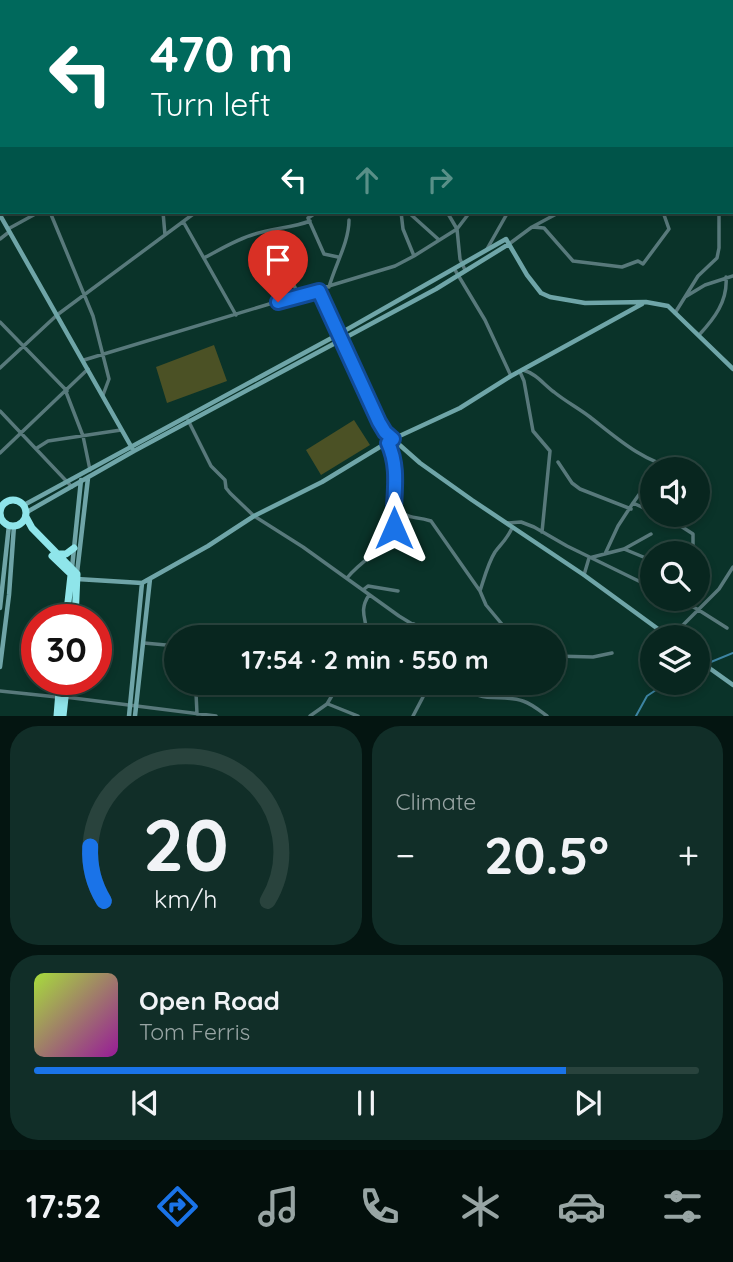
<!DOCTYPE html>
<html lang="en">
<head>
<meta charset="utf-8">
<style>
	:root { --surface:#08261f; --page:#112e28; --text:#f1f3f6; --muted:#98a5a4; --line:#29433d; --accent:#1a73e8 }
	body { margin:0; font-family:Quicksand,sans-serif; background:var(--page); color:var(--text); height:100vh; display:flex; flex-direction:column; font-size:26px; white-space:nowrap }
	* { box-sizing:border-box; margin:0 }
	p { font-size:23px; color:var(--muted) }
	.icon { flex:none; width:38px; height:38px; fill:none; stroke:currentColor; stroke-width:2; stroke-linecap:round; stroke-linejoin:round }
	.map { position:relative; height:716px; overflow:hidden }
	.drawer { display:flex; flex-direction:column; gap:10px; padding:10px; background:#041511; flex:1 }
	.drawer>* { flex:none }
	.top-card { position:absolute; left:0px; top:0px; width:733px; height:214px; box-shadow:0 4px 10px #0003,0 0 0 2px var(--line); background:#00695c; color:#fff; overflow:hidden }
	.controls { position:absolute; left:640px; top:457px; display:grid; gap:14px }
	.controls a { display:grid; place-items:center; width:70px; height:70px; border-radius:50%; background:var(--surface); box-shadow:0 4px 10px #0003,0 0 0 2px var(--line); font-size:35px }
	.speed { position:absolute; left:21px; top:604px; display:flex; gap:14px; font-size:35px; font-weight:700; text-align:center }
	.speed>* { display:grid; place-content:center; width:91px; height:91px; border-radius:50%; background:var(--surface); box-shadow:0 4px 10px #0003,0 0 0 2px var(--line); line-height:1 }
	.speed .limit { border:10px solid #d22; background:#fff; color:#111 }
	.pin { position:absolute; display:grid; place-items:center; width:60px; height:60px; color:#fff; margin:-72px -30px; border-radius:50% 50% 50% 0; rotate:-45deg; box-shadow:0 0 7px #0007 }
	.pin .icon { rotate:45deg }
	.me { position:absolute; width:77px; margin:-38px; rotate:0deg; stroke-linejoin:round; filter:drop-shadow(0 0 5px #0008) }
	.turn { display:flex; align-items:center; gap:24px; height:147px; padding:0 35px; font-size:32px }
	.turn .icon { width:91px; height:91px; stroke-width:2.5 }
	.turn b { display:block; font-size:49px; line-height:60px }
	.lanes { display:flex; align-items:center; height:66px; padding:0 35px; background:#0003; justify-content:center; gap:35px; direction:ltr }
	.lanes .off { opacity:.35 }
	.big { font-size:52px; font-weight:800; line-height:1.1 }
	.drawer .card { flex:1; display:flex; flex-direction:column; justify-content:center; gap:10px; min-width:0; padding:0 24px; border-radius:28px; background:var(--page) }
	.drawer .dial { align-items:center; gap:0 }
	.dial svg { height:182px; overflow:visible; fill:none; stroke:var(--line); stroke-width:7; stroke-linecap:round; text-anchor:middle }
	.dial text { fill:var(--text); stroke:none }
	.song { display:flex; align-items:center; gap:21px }
	.cover { width:84px; height:84px; border-radius:10px; background:linear-gradient(135deg,hsl(80 70% 55%),hsl(300 70% 35%)) }
	.played { height:7px; border-radius:4px; background:linear-gradient(90deg,var(--accent) 80%,var(--line) 80%) }
	.keys { display:flex; justify-content:space-around; direction:ltr }
	.heat { display:flex; justify-content:space-between; align-items:center; font-size:38px; direction:ltr }
	.drawer .tiles { flex:1; display:grid; gap:10px; grid-template-columns:1fr 1fr }
	.card:last-child { grid-column:span 2 }
	.trip { position:absolute; left:164px; top:625px; width:402px; height:70px; border-radius:35px; background:var(--surface); box-shadow:0 4px 10px #0003,0 0 0 2px var(--line); font-weight:800; line-height:70px; text-align:center }
	.dock { display:flex; height:112px; justify-content:space-around; align-items:center; background:#030f0c; color:var(--muted) }
	.dock .icon { width:49px; height:49px }
	.dock .active { color:var(--accent) }
	.dock b { font-size:32px; color:var(--text) }
	.map>svg:first-child { display:block }
</style>
</head>
<body>
<div class="map">
<svg width="733" height="716" viewBox="0 0 733 716">
	<rect width="100%" height="100%" fill="#0a3329"/>
	<path fill="#4b5125" d="M214,345L227,381L167,403L156,367Z
		M354,420L370,445L321,475L306,450Z"/>
	<g fill="none" stroke-linecap="round" stroke-linejoin="round">
		<path stroke="#3d84a2" stroke-width="2" d="M706,664L733,653
			M636,716L647,696L668,682"/>
		<path stroke="#58797b" stroke-width="3.5" d="M495,0V2
			M585,0L586,2
			M727,0L729,2
			M189,2V0
			M312,2L314,0
			M613,2L615,0
			M681,2L682,0
			M732,3L733,5
			M0,68L2,73
			M732,115L733,114
			M732,135L733,136
			M50,212L93,316L109,379L103,395
			M163,212L165,235
			M317,212L308,218L324,254L338,257
			M408,212L438,239
			M184,223L236,315
			M532,227L544,228L573,261L622,267L638,261L643,264L669,229L663,212
			M8,229L39,212
			M0,239L9,232
			M509,244L532,227L560,212
			M487,249L508,212
			M414,256L457,229L447,212
			M204,258C221,249 237,239 255,234C273,228 292,228 310,221
			M455,270L485,320L511,376
			M465,270L460,259L457,229L470,212
			M292,274V281L299,296
			M329,287C335,265 349,242 349,220
			M319,291L339,334
			M685,297L705,285L733,276
			M675,313L698,276L717,258L719,248V212
			M0,322L67,391
			M699,335C714,319 728,301 726,277
			M84,360L395,266L414,256L403,229L401,212
			M0,368L57,315L196,212
			M523,370C537,374 543,384 554,392C565,401 578,408 590,417C618,439 642,461 678,469
			M520,372L524,381L533,431L550,451L542,532
			M66,392L83,436L90,470
			M0,411L72,487
			M188,420L211,466L225,480L226,488L230,493L254,516L303,547L399,616L422,630L446,637
			M37,448L48,441L121,430
			M0,453L88,369
			M558,462L572,483L580,489L631,509
			M395,502C408,523 411,514 431,521L480,591
			M633,503L653,475
			M662,514L693,534V545L689,553
			M507,523L521,522L534,527L567,546L653,588
			M624,549L653,561
			M605,554L618,526L633,503L653,512
			M584,575L589,558L624,549L651,534
			M347,578C360,562 378,552 393,538V507L397,468L388,443
			M363,590L368,586L398,591
			M675,598L697,609L727,628
			M506,629L486,605L480,591C484,579 488,563 495,552C502,543 507,539 512,528
			M366,637C369,621 357,613 369,595
			M407,637L414,624
			M500,637L506,629L518,637
			M671,637L719,589L733,567
			M144,643L177,646
			M555,656L593,657L612,653
			M462,682C478,706 501,693 523,701C532,704 539,710 547,716
			M0,691L57,697
			M196,693L197,714
			M65,697L216,716
			M328,704L358,716
			M310,716L327,704L340,682
			M413,716L423,697V682"/>
		<path stroke="#6fa5a8" stroke-width="4.5" d="M0,215L132,448
			M341,339L385,432L420,463L472,500L584,575L669,637
			M24,505L339,334L506,239L527,275L541,293L550,297L585,303L646,302L668,306L733,369
			M27,512L134,451L436,289L509,244
			M72,568L81,480
			M77,573L88,478
			M77,579L142,583L208,546L254,516L322,482L393,439L460,408L511,376L642,304
			M0,608L9,525
			M698,660L733,685
			M0,667L9,595L14,526
			M129,716L142,583
			M135,716L150,579"/>
		<path stroke="#8fe5ea" stroke-width="7" d="M0 513a13 13 0 1 1 26 0a13 13 0 1 1-26 0Z
			M26,517L32,528L77,574L75,620
			M57,554H66L74,548
			M52,556L76,579
			M66,620L71,575
			M57,716L60,679
			M63,716L67,679"/>
	</g>
	<g fill="none" stroke-linecap="round" stroke-linejoin="round">
		<defs>
			<path id="route" d="M278,302L319,291L379,422L385,432L393,439L388,443C401,471 392,499 394,528"/>
		</defs>
		<use href="#route" stroke="#114b97" stroke-width="18"/>
		<use href="#route" stroke="#1a73e8" stroke-width="12"/>
	</g>
</svg>
<div class="controls">
<a><svg class="icon" aria-label="sound" viewBox="0 0 24 24"><path d="M4 9h4l5-4v14l-5-4H4zM17 9q2 3 0 6"/></svg></a>
<a><svg class="icon" aria-label="search" viewBox="0 0 24 24"><circle cx="10" cy="10" r="6"/><path d="M15 15l6 6"/></svg></a>
<a><svg class="icon" aria-label="layers" viewBox="0 0 24 24"><path d="M12 4l9 5-9 5-9-5zM3 14l9 5 9-5"/></svg></a>
</div>
<div class="speed"><div class="limit">30</div></div>
<div class="pin" style="left:278px;top:302px;background:#d93025"><svg class="icon" aria-label="arrive" viewBox="0 0 24 24"><path d="M6 21V4h12l-3 4 3 4H6"/></svg></div>
<svg class="me" style="left:394px;top:528px" viewBox="-20 -20 40 40"><path d="M0-17L14 15 0 8-14 15z" fill="#1a73e8" stroke="#fff" stroke-width="4"/></svg>
<div class="trip">17:54 · 2 min · 550 m</div>
<div class="top-card">
<div class="turn"><svg class="icon" aria-label="left" viewBox="0 0 24 24"><path d="M17 20v-9H6M10 6l-5 5 5 5"/></svg><div><b>470 m</b>Turn left</div></div>
<div class="lanes"><svg class="icon" aria-label="left" viewBox="0 0 24 24"><path d="M17 20v-9H6M10 6l-5 5 5 5"/></svg><svg class="icon off" aria-label="ahead" viewBox="0 0 24 24"><path d="M12 20V5M6 11l6-6 6 6"/></svg><svg class="icon off" aria-label="right" viewBox="0 0 24 24"><path d="M7 20v-9h11M14 6l5 5-5 5"/></svg></div>
</div>
</div>
<section class="drawer">
<div class="tiles">
<div class="card dial"><svg viewBox="0 0 100 80">
<path d="M14 69A42 42 0 1 1 86 69"/>
<path d="M14 69A42 42 0 0 1 8 45" stroke="#1a73e8"/>
<text x="50" y="56" font-size="32" font-weight="700">20</text>
<text x="50" y="72" font-size="11">km/h</text>
</svg></div>
<div class="card"><p>Climate</p>
<div class="heat"><a>−</a><b class="big">20.5°</b><a>+</a></div>
</div>
<div class="card">
<div class="song"><i class="cover"></i><div><b>Open Road</b><p>Tom Ferris</p></div></div>
<div class="played"></div>
<div class="keys"><svg class="icon" aria-label="previous" viewBox="0 0 24 24"><path d="M18 5L8 12l10 7zM5 5v14"/></svg><svg class="icon" aria-label="pause" viewBox="0 0 24 24"><path d="M8 5v14M16 5v14"/></svg><svg class="icon" aria-label="next" viewBox="0 0 24 24"><path d="M6 5l10 7-10 7zM19 5v14"/></svg></div>
</div>
</div>
</section>
<nav class="dock">
<b>17:52</b>
<svg class="icon active" aria-label="directions" viewBox="0 0 24 24"><path d="M12 3l9 9-9 9-9-9zM9 14v-3h6M13 9l2 2-2 2"/></svg>
<svg class="icon" aria-label="music" viewBox="0 0 24 24"><path d="M9 18V5l10-2v13"/><circle cx="6" cy="18" r="3"/><circle cx="16" cy="16" r="3"/></svg>
<svg class="icon" aria-label="phone" viewBox="0 0 24 24"><path d="M5 4h4l2 5-3 2q2 4 5 5l2-3 5 2v4C11 20 4 13 5 4z"/></svg>
<svg class="icon" aria-label="climate" viewBox="0 0 24 24"><path d="M12 3v18M4 7l16 10M4 17L20 7"/></svg>
<svg class="icon" aria-label="car" viewBox="0 0 24 24"><path d="M5 17H2v-5l4-1 3-4h7l3 4 3 1v5h-3M9 17h6M6 11h13"/><circle cx="7" cy="17" r="2"/><circle cx="17" cy="17" r="2"/></svg>
<svg class="icon" aria-label="filters" viewBox="0 0 24 24"><path d="M4 7h16M4 17h16"/><circle cx="9" cy="7" r="2"/><circle cx="15" cy="17" r="2"/></svg>
</nav>
</body>
</html>
